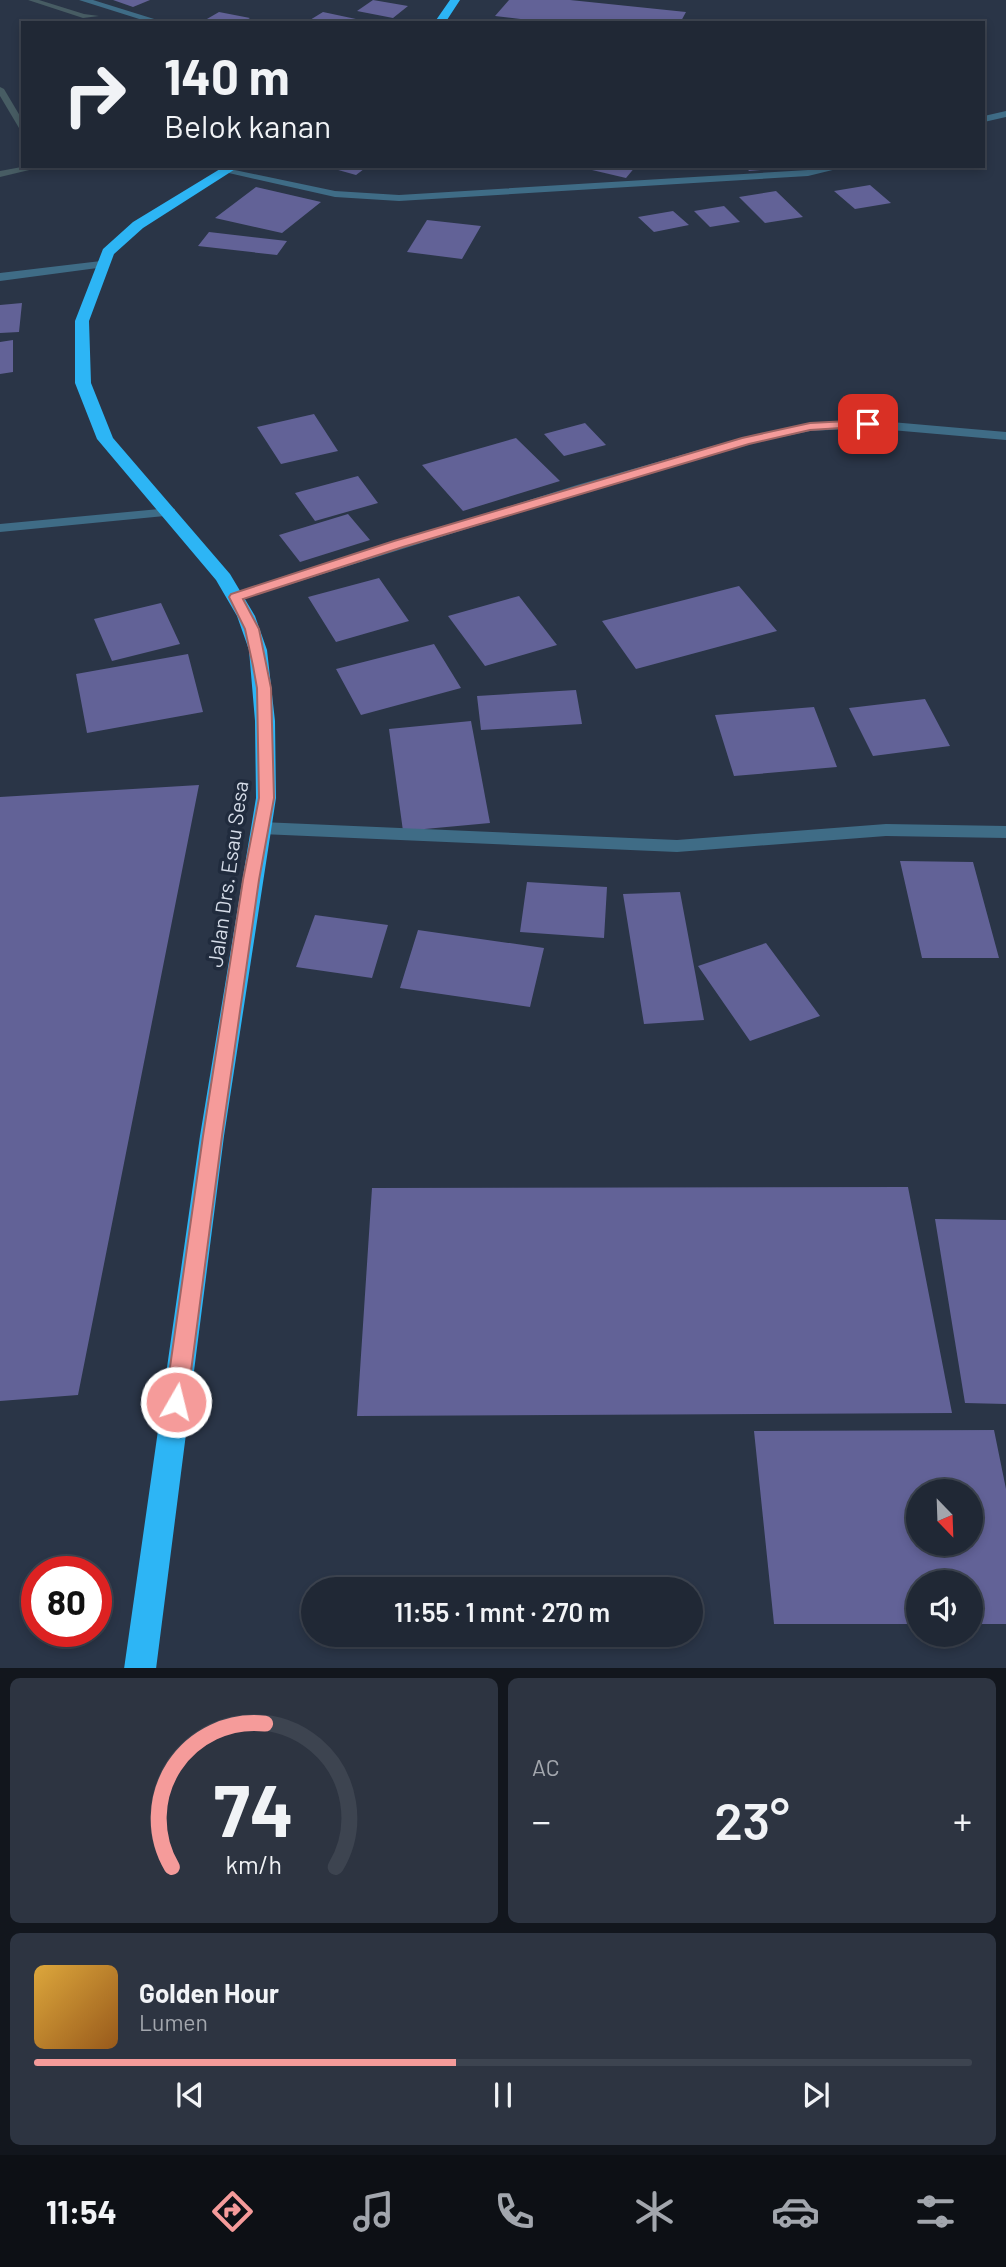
<!DOCTYPE html>
<html lang="id">
<head>
<meta charset="utf-8">
<style>
	:root { --surface:#202835; --page:#2d3441; --text:#f1f3f6; --muted:#a2a6ad; --line:#3d4450; --accent:#f59b9a }
	body { margin:0; font-family:Barlow,sans-serif; background:var(--page); color:var(--text); height:100vh; display:flex; flex-direction:column; font-size:26px; white-space:nowrap }
	* { box-sizing:border-box; margin:0 }
	p { font-size:23px; color:var(--muted) }
	.icon { flex:none; width:38px; height:38px; fill:none; stroke:currentColor; stroke-width:2; stroke-linecap:round; stroke-linejoin:round }
	.map { position:relative; height:1668px; overflow:hidden }
	.panel { display:flex; flex-direction:column; gap:10px; padding:10px; background:#12161d; flex:1 }
	.panel>* { flex:none }
	.guide { position:absolute; left:21px; top:21px; width:964px; height:147px; border-radius:0px; box-shadow:0 4px 10px #0003,0 0 0 2px var(--line); background:#202835; color:var(--text); overflow:hidden }
	.needle { width:46px; rotate:157deg }
	.buttons { position:absolute; left:906px; top:1479px; display:grid; gap:14px }
	.buttons a { display:grid; place-items:center; width:77px; height:77px; border-radius:50%; background:var(--surface); box-shadow:0 4px 10px #0003,0 0 0 2px var(--line); font-size:35px }
	.speed { position:absolute; left:21px; top:1556px; display:flex; gap:14px; font-size:35px; font-weight:700; text-align:center }
	.speed>* { display:grid; place-content:center; width:91px; height:91px; border-radius:50%; background:var(--surface); box-shadow:0 4px 10px #0003,0 0 0 2px var(--line); line-height:1 }
	.speed .limit { border:10px solid #d22; background:#fff; color:#111 }
	.pin { position:absolute; display:grid; place-items:center; width:60px; height:60px; color:#fff; margin:-30px; border-radius:14px; box-shadow:0 4px 10px #0006 }
	.me { position:absolute; width:77px; margin:-38px; rotate:8deg; stroke-linejoin:round; filter:drop-shadow(0 0 5px #0008) }
	.turn { display:flex; align-items:center; gap:24px; height:147px; padding:0 28px; font-size:32px }
	.turn .icon { width:91px; height:91px; stroke-width:2.5 }
	.turn b { display:block; font-size:49px; line-height:60px }
	.big { font-size:52px; font-weight:600; line-height:1.1 }
	.panel .card { flex:1; display:flex; flex-direction:column; justify-content:center; gap:10px; min-width:0; padding:0 24px; border-radius:10px; background:var(--page) }
	.panel .dial { align-items:center; gap:0 }
	.dial svg { height:182px; overflow:visible; fill:none; stroke:var(--line); stroke-width:7; stroke-linecap:round; text-anchor:middle }
	.dial text { fill:var(--text); stroke:none }
	.song { display:flex; align-items:center; gap:21px }
	.cover { width:84px; height:84px; border-radius:10px; background:linear-gradient(135deg,hsl(40 70% 55%),hsl(30 70% 35%)) }
	.played { height:7px; border-radius:4px; background:linear-gradient(90deg,var(--accent) 45%,var(--line) 45%) }
	.keys { display:flex; justify-content:space-around; direction:ltr }
	.heat { display:flex; justify-content:space-between; align-items:center; font-size:38px; direction:ltr }
	.panel .tiles { flex:1; display:grid; gap:10px; grid-template-columns:1fr 1fr }
	.card:last-child { grid-column:span 2 }
	.trip { position:absolute; left:301px; top:1577px; width:402px; height:70px; border-radius:35px; background:var(--surface); box-shadow:0 4px 10px #0003,0 0 0 2px var(--line); font-weight:600; line-height:70px; text-align:center }
	.dock { display:flex; height:112px; justify-content:space-around; align-items:center; background:#0d1015; color:var(--muted) }
	.dock .icon { width:49px; height:49px }
	.dock .active { color:var(--accent) }
	.dock b { font-size:32px; color:var(--text) }
	.map>svg:first-child { display:block }
</style>
</head>
<body>
<div class="map">
<svg width="1006" height="1669" viewBox="0 0 1006 1669">
	<rect width="100%" height="100%" fill="#2a3547"/>
	<g fill="none" stroke-linecap="round" stroke-linejoin="round">
		<path fill="#475c63" fill-rule="evenodd" d="M28,0H39L84,14L99,16L83,18Z
			M0,87L4,89L23,121V130L19,128L0,96Z
			M27,166H46L0,177V171Z"/>
	</g>
	<path fill="#626297" fill-rule="evenodd" d="M113,0H150L133,7Z
		M373,0L408,6L393,18L357,11Z
		M509,0H570L686,12L680,23H554L495,16Z
		M219,12L250,18L242,23H200Z
		M323,12L370,22V23H305Z
		M324,166H368L356,175Z
		M575,166H636L626,178Z
		M745,166H787V168L749,171Z
		M870,185L891,203L855,209L834,191Z
		M256,187L321,202L282,233L215,218Z
		M776,191L803,217L765,223L739,197Z
		M724,206L740,222L710,227L694,211Z
		M673,211L689,225L654,232L638,217Z
		M427,220L481,226L462,259L407,252Z
		M209,232L287,241L277,255L198,246Z
		M22,303L19,332L0,333V305Z
		M13,340V372L0,374V342Z
		M314,414L338,451L281,464L257,427Z
		M585,423L606,445L564,456L544,434Z
		M516,438L560,481L463,511L422,465Z
		M358,476L378,503L315,521L295,493Z
		M348,514L370,540L300,562L279,535Z
		M379,578L409,621L336,642L308,597Z
		M739,586L777,631L636,669L602,621Z
		M519,596L557,645L485,666L448,616Z
		M161,603L180,644L112,661L94,619Z
		M434,644L461,688L361,715L336,669Z
		M188,654L203,712L87,733L76,674Z
		M576,690L582,724L481,730L477,696Z
		M925,699L950,746L873,756L849,708Z
		M814,707L837,767L734,776L715,715Z
		M471,721L490,823L403,831L389,729Z
		M199,785L78,1395L0,1401V797Z
		M900,861L973,862L999,958H922Z
		M527,882L607,887L604,938L520,932Z
		M680,892L704,1020L644,1024L623,894Z
		M315,915L388,925L372,978L296,967Z
		M418,930L544,948L530,1007L400,988Z
		M766,943L820,1016L750,1041L698,966Z
		M908,1187L952,1413L357,1416L372,1188Z
		M935,1219L1006,1220V1404L965,1403Z
		M994,1430L1006,1489V1624H971V1582H919V1624H774L754,1431ZM919,1491H971V1544H919Z"/>
	<g fill="none" stroke-linecap="round" stroke-linejoin="round">
		<path fill="#3f6c86" fill-rule="evenodd" d="M79,0H93L167,23H152Z
			M1006,111V117L984,122V116Z
			M826,166H849L808,176L399,201L335,197L220,171L225,168L335,191L399,195L808,170Z
			M101,261L107,265L105,267L0,281V273Z
			M868,420L1006,432V440L868,428L810,431L749,444L587,491L240,600L235,602L227,597L230,594L577,485L741,438L810,423Z
			M170,508L175,509V515L0,532V524Z
			M261,822L677,840L886,824L1006,826V838L886,836L677,852L261,834L252,828Z"/>
		<path fill="#2db5f5" fill-rule="evenodd" d="M450,0H460L445,23H434Z
			M225,166H240L143,228L114,254L89,321L91,383L113,438L230,574L255,616L267,650L275,721L276,798L224,1136L156,1669H124L200,1136L256,798L255,721L249,650L237,616L216,580L97,439L75,383V321L103,249L133,222Z"/>
	</g>
	<path fill="#f59b9a" stroke="#9f6564" stroke-width="2" d="M868,420L874,424L872,426L810,430L749,444L403,547L243,599L259,629L271,688L274,798L259,880L222,1136L187,1402L184,1409L176,1412L169,1409L165,1402L203,1136L243,880L259,798L257,688L253,666L245,629L229,597L231,594L394,541L742,438L810,423Z"/>
	<g text-anchor="middle" dominant-baseline="central" stroke-width="7" stroke-linejoin="round" paint-order="stroke">
		<g font-size="21" fill="#d5dce8" stroke="#202b3d">
			<text transform="translate(227 874) rotate(-82)">Jalan Drs. Esau Sesa</text>
		</g>
	</g>
</svg>
<div class="buttons">
<a><svg class="needle" viewBox="-14 -14 28 28"><path d="M0-13l5 13h-10z" fill="#e53935"/><path d="M0 13l5-13h-10z" fill="#a2a6ad"/></svg></a>
<a><svg class="icon" aria-label="sound" viewBox="0 0 24 24"><path d="M4 9h4l5-4v14l-5-4H4zM17 9q2 3 0 6"/></svg></a>
</div>
<div class="speed"><div class="limit">80</div></div>
<div class="pin" style="left:868px;top:424px;background:#d93025"><svg class="icon" aria-label="arrive" viewBox="0 0 24 24"><path d="M6 21V4h12l-3 4 3 4H6"/></svg></div>
<svg class="me" style="left:176px;top:1402px" viewBox="-20 -20 40 40"><circle r="17" fill="#f59b9a" stroke="#fff" stroke-width="3"/><path d="M0-11L8 9 0 5-8 9z" fill="#fff"/></svg>
<div class="trip">11:55 · 1 mnt · 270 m</div>
<div class="guide">
<div class="turn"><svg class="icon" aria-label="right" viewBox="0 0 24 24"><path d="M7 20v-9h11M14 6l5 5-5 5"/></svg><div><b>140 m</b>Belok kanan</div></div>
</div>
</div>
<section class="panel">
<div class="tiles">
<div class="card dial"><svg viewBox="0 0 100 80">
<path d="M14 69A42 42 0 1 1 86 69"/>
<path d="M14 69A42 42 0 0 1 55 6" stroke="#f59b9a"/>
<text x="50" y="56" font-size="32" font-weight="700">74</text>
<text x="50" y="72" font-size="11">km/h</text>
</svg></div>
<div class="card"><p>AC</p>
<div class="heat"><a>−</a><b class="big">23°</b><a>+</a></div>
</div>
<div class="card">
<div class="song"><i class="cover"></i><div><b>Golden Hour</b><p>Lumen</p></div></div>
<div class="played"></div>
<div class="keys"><svg class="icon" aria-label="previous" viewBox="0 0 24 24"><path d="M18 5L8 12l10 7zM5 5v14"/></svg><svg class="icon" aria-label="pause" viewBox="0 0 24 24"><path d="M8 5v14M16 5v14"/></svg><svg class="icon" aria-label="next" viewBox="0 0 24 24"><path d="M6 5l10 7-10 7zM19 5v14"/></svg></div>
</div>
</div>
</section>
<nav class="dock">
<b>11:54</b>
<svg class="icon active" aria-label="directions" viewBox="0 0 24 24"><path d="M12 3l9 9-9 9-9-9zM9 14v-3h6M13 9l2 2-2 2"/></svg>
<svg class="icon" aria-label="music" viewBox="0 0 24 24"><path d="M9 18V5l10-2v13"/><circle cx="6" cy="18" r="3"/><circle cx="16" cy="16" r="3"/></svg>
<svg class="icon" aria-label="phone" viewBox="0 0 24 24"><path d="M5 4h4l2 5-3 2q2 4 5 5l2-3 5 2v4C11 20 4 13 5 4z"/></svg>
<svg class="icon" aria-label="climate" viewBox="0 0 24 24"><path d="M12 3v18M4 7l16 10M4 17L20 7"/></svg>
<svg class="icon" aria-label="car" viewBox="0 0 24 24"><path d="M5 17H2v-5l4-1 3-4h7l3 4 3 1v5h-3M9 17h6M6 11h13"/><circle cx="7" cy="17" r="2"/><circle cx="17" cy="17" r="2"/></svg>
<svg class="icon" aria-label="filters" viewBox="0 0 24 24"><path d="M4 7h16M4 17h16"/><circle cx="9" cy="7" r="2"/><circle cx="15" cy="17" r="2"/></svg>
</nav>
</body>
</html>
